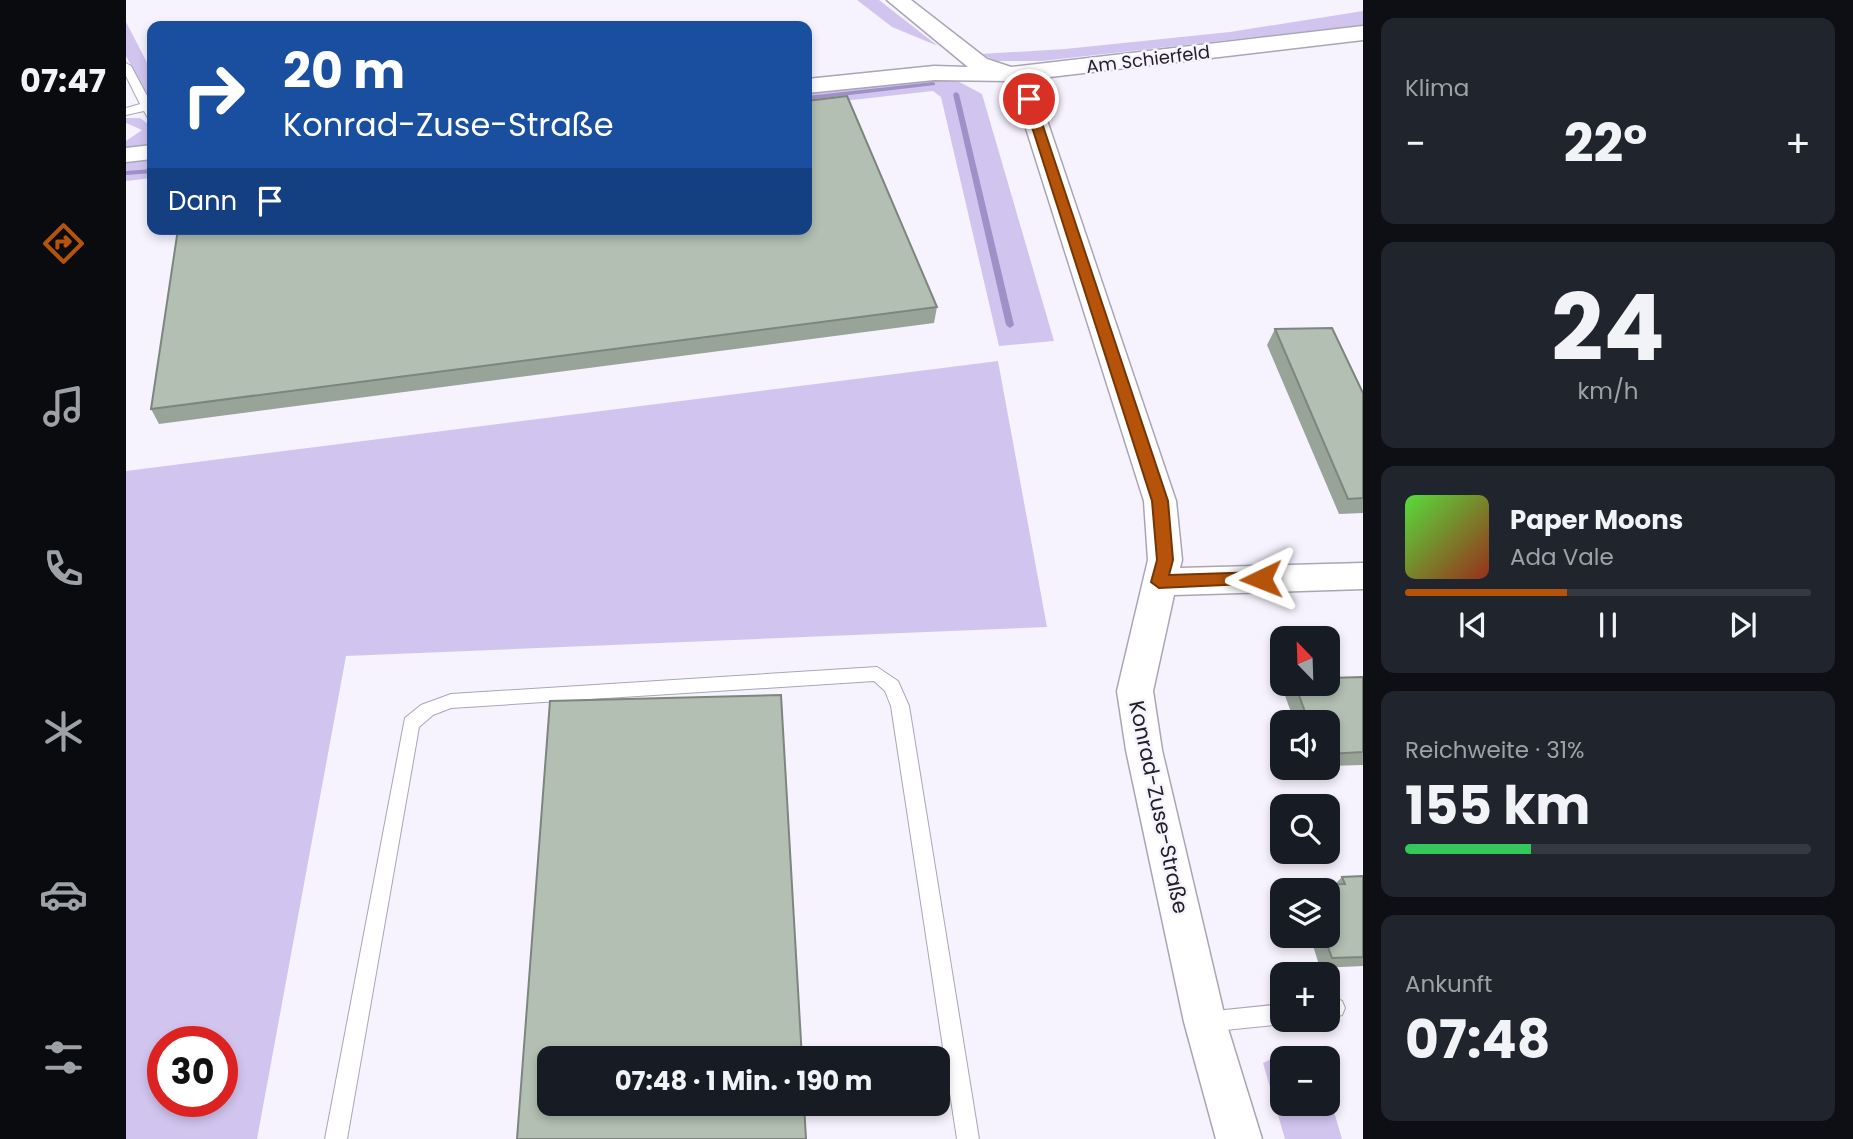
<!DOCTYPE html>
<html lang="de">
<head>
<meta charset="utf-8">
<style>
	:root { --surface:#171b24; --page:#20242c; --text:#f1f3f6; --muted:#9ea1a6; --line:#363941; --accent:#b45309 }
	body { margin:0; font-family:Poppins,sans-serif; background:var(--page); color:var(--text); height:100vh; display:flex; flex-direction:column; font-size:26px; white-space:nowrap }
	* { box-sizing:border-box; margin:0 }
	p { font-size:23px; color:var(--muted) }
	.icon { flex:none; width:38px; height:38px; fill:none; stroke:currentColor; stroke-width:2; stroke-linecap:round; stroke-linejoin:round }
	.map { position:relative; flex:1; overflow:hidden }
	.drawer { display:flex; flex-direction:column; gap:18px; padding:18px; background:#0d0f14; width:490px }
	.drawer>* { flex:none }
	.hud { position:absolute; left:21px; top:21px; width:665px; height:214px; border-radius:14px; box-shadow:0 4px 10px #0003; background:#1a4fa0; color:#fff; overflow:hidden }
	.needle { width:46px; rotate:337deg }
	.controls { position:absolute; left:1144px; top:626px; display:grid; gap:14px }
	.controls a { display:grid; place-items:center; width:70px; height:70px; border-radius:14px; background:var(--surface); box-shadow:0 4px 10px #0003; font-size:35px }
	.speed { position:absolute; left:21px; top:1026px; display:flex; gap:14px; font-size:35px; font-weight:700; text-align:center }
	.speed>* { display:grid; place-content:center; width:91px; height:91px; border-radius:50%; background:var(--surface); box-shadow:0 4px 10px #0003; line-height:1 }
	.speed .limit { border:10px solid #d22; background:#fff; color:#111 }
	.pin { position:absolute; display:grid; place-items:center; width:60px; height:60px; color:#fff; margin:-30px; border:4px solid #fff; border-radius:50%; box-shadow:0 2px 7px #0007 }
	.me { position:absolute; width:77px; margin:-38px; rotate:268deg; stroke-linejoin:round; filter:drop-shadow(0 0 5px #0008) }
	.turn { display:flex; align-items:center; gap:24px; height:147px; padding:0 21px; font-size:32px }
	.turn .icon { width:91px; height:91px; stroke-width:2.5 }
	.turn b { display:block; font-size:49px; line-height:60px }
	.then { display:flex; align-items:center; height:66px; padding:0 21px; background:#0003; gap:14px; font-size:26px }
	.big { font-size:52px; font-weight:700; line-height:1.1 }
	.drawer .tile { flex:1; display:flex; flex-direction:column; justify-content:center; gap:10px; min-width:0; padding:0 24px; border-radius:14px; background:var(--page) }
	.drawer .dial { align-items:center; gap:0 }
	.dial b { font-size:91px; line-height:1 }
	.song { display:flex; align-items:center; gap:21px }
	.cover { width:84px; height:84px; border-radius:10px; background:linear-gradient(135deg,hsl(110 70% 55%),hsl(10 70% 35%)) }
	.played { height:7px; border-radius:4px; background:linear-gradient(90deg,var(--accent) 40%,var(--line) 40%) }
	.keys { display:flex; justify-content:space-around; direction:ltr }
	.heat { display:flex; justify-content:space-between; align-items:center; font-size:38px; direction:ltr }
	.charge { height:10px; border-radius:5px; background:linear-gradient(90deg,#34c759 31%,var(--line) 0) }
	.trip { position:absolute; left:411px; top:1046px; width:413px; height:70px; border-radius:14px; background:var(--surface); box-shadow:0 4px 10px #0003; font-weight:700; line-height:70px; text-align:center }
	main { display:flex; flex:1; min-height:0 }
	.tab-bar { display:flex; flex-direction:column; width:126px; justify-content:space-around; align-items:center; background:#090b0e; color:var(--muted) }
	.tab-bar .icon { width:49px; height:49px }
	.tab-bar .current { color:var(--accent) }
	.tab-bar b { font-size:32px; color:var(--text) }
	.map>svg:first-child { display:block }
</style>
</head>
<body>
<main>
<nav class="tab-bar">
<b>07:47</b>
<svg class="icon current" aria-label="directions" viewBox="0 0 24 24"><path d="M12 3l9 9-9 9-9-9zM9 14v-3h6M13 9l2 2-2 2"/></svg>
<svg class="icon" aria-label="music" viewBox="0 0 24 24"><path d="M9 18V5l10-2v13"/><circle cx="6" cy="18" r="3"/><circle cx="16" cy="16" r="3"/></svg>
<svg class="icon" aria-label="phone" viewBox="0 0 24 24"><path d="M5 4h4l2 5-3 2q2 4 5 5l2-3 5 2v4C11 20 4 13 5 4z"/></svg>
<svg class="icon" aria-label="climate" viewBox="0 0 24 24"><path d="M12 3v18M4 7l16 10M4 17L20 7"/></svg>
<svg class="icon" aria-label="car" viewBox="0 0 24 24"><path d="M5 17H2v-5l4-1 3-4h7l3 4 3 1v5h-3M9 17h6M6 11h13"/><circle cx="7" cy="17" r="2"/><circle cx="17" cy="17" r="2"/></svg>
<svg class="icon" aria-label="filters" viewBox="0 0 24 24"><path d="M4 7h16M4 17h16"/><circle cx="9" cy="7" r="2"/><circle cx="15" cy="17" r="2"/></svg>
</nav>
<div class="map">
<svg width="1237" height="1139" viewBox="0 0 1237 1139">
	<rect width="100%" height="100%" fill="#f6f3fe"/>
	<path fill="#d1c5ef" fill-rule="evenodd" d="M731,0H753L812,46L766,27Z
		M1237,11V25L916,61H871L854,54L939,49L1104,32Z
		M0,22L26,72V105L0,56Z
		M803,77H824L856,94L928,341L873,346L815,97L807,91L681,105V90Z
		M0,118H14L26,127V142L20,149L0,154V141L16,130L0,123Z
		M26,160V178L0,181V163Z
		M872,361L921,627L220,656L131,1139H0V471ZM37,1041H96V1101H37Z
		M1187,1048L1191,1059H1157V1104H1202V1091L1216,1139H1159L1137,1063L1152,1056Z"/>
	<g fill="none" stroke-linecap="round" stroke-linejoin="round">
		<path fill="#a090c8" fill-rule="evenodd" d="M807,82L809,83V85L681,100V96Z
			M830,92L833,94L888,325L884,328L880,325L827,94Z
			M26,169V173L0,175V171Z"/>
		<defs>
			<path id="lane" d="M0,63L5,66L26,105V119L22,118L18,111L0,115V108L14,104L0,76Z
				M751,667L772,681L783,706L853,1139H831L765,706L759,691L748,681L325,708L307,715L293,727L221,1139H199L279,718L295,705L325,694Z
				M1209,998L1216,1001L1219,1008L1216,1015L1202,1019V999Z
				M1157,1004V1020H1164L1157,1024L1079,1032L1072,1029L1069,1022L1072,1015L1079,1012Z"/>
			<path id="street" d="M761,0H785L861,59L885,67L1237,26V40L907,79L1050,501L1056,560L1054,568L1237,563V589L1048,595L1027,691L1036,750L1100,1022L1136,1139H1090L1058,1022L1000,750L991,691L1022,560L1018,501L885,81L808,80L681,93V79L808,66L842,67Z
				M26,145V159L0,162V148Z"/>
		</defs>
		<use href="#lane" stroke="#a9a5b5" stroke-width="2"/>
		<use href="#street" stroke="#a9a5b5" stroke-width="3"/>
		<use href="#lane" fill="#fff" fill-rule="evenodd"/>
		<use href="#street" fill="#fff" fill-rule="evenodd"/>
	</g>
	<path fill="#99a499" d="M811,307L808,323L33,424L25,409Z
		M1149,329L1237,393V513L1213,514L1141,345Z
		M1237,677V765L1202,766V723H1169L1158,693L1165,684H1202Z
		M1237,876V966L1194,968L1184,936H1202V891H1177L1182,885L1209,884L1216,877Z"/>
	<path fill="#b2bfb2" stroke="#7d867d" stroke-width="2" d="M721,96L811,307L25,409L52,229H681V101Z
		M1206,328L1237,393V498L1222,499L1149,329Z
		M1237,677V752L1202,754V723H1183L1169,684H1202V678Z
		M655,695L676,1059H424V1104H678L680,1139H391L424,701Z
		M1237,876V957L1206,958L1198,936H1202V891H1183L1182,885L1219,884L1216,877Z"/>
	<path fill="#b45309" stroke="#753606" stroke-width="2" d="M899,96L908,99L1042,501L1047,560L1043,575L1135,572L1143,579L1141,583L1033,588L1025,582L1031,560L1026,501L897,99Z"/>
	<g text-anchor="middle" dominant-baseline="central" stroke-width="5" stroke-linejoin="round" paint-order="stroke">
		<g font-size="18" fill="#211f26" stroke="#f6f3fe">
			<text transform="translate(1022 59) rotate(-7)">Am Schierfeld</text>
		</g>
		<g font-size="21" fill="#211f26" stroke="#f6f3fe">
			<text transform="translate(1033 807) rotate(78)">Konrad-Zuse-Straße</text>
		</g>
	</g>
</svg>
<div class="controls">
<a><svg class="needle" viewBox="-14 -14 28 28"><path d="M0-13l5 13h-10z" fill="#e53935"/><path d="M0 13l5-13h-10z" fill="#9ea1a6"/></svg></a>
<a><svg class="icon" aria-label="sound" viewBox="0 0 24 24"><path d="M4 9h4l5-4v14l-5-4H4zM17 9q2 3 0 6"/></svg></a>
<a><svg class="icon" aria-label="search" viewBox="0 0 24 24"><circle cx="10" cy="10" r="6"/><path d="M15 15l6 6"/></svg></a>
<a><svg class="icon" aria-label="layers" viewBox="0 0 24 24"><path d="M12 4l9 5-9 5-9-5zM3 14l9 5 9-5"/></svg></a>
<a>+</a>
<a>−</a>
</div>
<div class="speed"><div class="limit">30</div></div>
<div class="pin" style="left:903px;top:99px;background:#d93025"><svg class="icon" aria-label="arrive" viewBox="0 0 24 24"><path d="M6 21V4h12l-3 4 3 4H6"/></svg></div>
<svg class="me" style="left:1135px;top:579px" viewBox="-20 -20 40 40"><path d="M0-17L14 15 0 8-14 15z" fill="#b45309" stroke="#fff" stroke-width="4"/></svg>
<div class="trip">07:48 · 1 Min. · 190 m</div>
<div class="hud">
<div class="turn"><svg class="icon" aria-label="right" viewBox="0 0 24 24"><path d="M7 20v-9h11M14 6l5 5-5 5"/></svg><div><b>20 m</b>Konrad-Zuse-Straße</div></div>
<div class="then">Dann<svg class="icon" aria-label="arrive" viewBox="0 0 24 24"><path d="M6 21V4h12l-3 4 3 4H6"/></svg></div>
</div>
</div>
<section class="drawer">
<div class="tile"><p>Klima</p>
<div class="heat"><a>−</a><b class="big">22°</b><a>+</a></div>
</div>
<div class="tile dial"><b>24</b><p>km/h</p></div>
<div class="tile">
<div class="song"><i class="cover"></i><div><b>Paper Moons</b><p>Ada Vale</p></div></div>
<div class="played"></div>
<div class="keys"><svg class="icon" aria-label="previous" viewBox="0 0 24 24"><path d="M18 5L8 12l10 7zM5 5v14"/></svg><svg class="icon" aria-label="pause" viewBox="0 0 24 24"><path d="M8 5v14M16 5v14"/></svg><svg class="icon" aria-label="next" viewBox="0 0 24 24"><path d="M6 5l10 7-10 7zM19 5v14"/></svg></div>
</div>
<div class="tile"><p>Reichweite · 31%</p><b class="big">155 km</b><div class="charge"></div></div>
<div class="tile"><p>Ankunft</p><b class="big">07:48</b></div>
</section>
</main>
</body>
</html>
